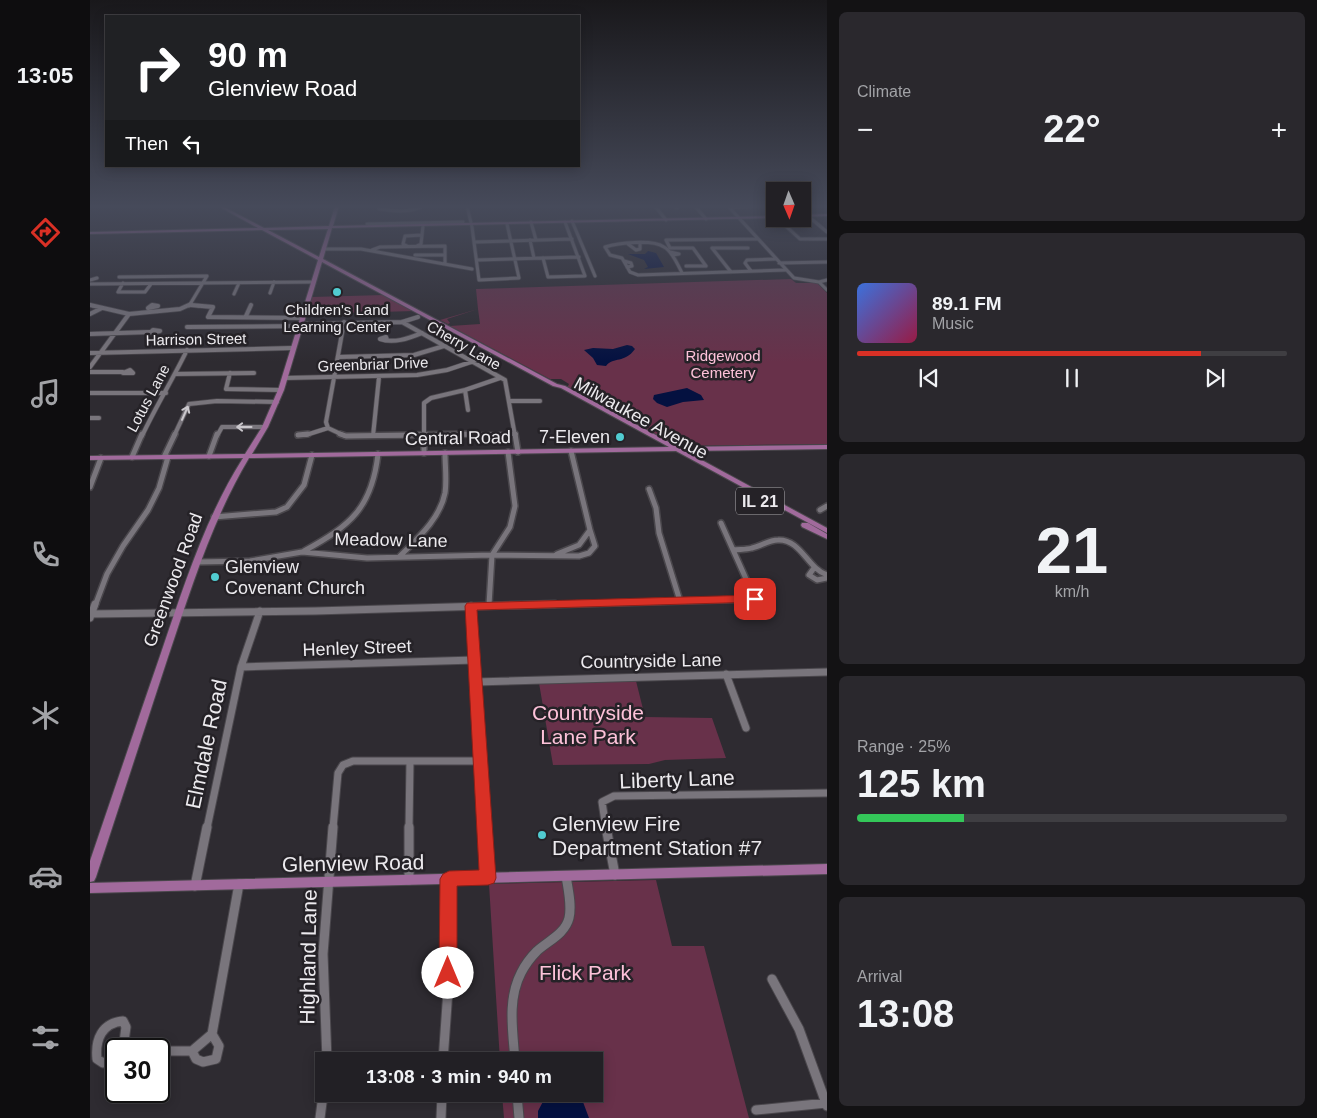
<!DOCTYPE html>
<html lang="en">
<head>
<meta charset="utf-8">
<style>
	:root { --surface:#222025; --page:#2a282d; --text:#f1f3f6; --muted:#a2a3a7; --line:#3f3e42; --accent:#d93025 }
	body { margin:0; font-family:Arial,sans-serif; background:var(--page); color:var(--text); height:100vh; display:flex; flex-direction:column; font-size:19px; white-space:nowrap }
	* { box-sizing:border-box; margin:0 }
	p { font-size:16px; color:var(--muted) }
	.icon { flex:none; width:28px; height:28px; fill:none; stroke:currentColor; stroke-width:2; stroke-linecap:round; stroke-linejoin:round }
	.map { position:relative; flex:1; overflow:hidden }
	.drawer { display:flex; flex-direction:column; gap:12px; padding:12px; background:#131214; width:490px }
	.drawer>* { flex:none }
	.guide { position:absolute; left:15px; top:15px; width:475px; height:152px; border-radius:0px; box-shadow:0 2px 12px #0003,0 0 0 1px var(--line); background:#202124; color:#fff; overflow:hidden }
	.needle { width:32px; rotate:178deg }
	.buttons { position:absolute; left:676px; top:182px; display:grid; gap:10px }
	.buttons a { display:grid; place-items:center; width:45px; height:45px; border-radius:0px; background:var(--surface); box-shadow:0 2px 12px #0003,0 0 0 1px var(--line); font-size:25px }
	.speed { position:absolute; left:15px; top:1038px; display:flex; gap:10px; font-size:25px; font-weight:700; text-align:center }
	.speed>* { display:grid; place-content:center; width:65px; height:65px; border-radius:50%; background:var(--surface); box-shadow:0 2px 12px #0003,0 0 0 1px var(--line); line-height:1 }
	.speed .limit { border:2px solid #111; border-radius:8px; background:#fff; color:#111 }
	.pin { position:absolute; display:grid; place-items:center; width:42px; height:42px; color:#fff; margin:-21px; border-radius:10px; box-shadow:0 2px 8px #0006 }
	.me { position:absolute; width:55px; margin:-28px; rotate:0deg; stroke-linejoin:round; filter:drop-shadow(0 0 4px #0008) }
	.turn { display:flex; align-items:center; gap:18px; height:105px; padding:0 20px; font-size:22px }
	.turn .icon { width:65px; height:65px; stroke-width:2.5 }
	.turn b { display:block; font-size:35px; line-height:42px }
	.then { display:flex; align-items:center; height:48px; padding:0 20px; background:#0003; gap:10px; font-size:19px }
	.big { font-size:38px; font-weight:600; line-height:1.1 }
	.drawer .card { flex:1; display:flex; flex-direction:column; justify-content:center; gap:8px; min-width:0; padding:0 18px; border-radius:8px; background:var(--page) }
	.drawer .dial { align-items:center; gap:0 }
	.dial b { font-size:65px; line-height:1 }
	.song { display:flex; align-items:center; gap:15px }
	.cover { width:60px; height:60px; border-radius:8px; background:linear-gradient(135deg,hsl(220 70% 55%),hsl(340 70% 35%)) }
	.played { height:5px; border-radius:2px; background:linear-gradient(90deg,var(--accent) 80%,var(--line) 80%) }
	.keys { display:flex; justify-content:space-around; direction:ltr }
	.heat { display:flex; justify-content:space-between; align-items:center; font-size:28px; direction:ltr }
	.charge { height:8px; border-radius:4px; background:linear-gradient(90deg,#34c759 25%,var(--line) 0) }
	.trip { position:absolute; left:225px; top:1052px; width:288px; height:50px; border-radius:0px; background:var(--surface); box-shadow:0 2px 12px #0003,0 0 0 1px var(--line); font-weight:600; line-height:50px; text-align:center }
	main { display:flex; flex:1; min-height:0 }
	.dock { display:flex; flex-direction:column; width:90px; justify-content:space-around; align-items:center; background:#0e0d0f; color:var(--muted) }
	.dock .icon { width:35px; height:35px }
	.dock .on { color:var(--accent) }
	.dock b { font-size:22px; color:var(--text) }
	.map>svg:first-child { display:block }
</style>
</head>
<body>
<main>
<nav class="dock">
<b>13:05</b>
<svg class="icon on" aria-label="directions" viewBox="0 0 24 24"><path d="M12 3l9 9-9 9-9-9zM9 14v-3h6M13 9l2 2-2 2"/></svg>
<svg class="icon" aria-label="music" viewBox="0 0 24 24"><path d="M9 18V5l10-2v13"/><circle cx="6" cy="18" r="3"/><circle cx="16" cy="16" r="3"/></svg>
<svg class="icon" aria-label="phone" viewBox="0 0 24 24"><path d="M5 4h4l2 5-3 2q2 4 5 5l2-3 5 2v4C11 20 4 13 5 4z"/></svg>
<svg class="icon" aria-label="climate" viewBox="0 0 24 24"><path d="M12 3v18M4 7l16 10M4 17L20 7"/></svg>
<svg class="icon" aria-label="car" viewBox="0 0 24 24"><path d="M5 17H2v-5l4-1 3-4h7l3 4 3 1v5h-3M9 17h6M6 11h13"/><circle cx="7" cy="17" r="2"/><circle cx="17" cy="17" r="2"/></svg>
<svg class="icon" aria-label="filters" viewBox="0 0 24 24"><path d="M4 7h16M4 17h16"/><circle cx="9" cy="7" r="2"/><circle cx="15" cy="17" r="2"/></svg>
</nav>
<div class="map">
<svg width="737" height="1118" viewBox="0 0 737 1118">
	<rect width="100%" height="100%" fill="#2e2b31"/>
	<path fill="#68314a" d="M701,279L706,283H727L737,293V444L584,446L477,388L479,384L471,379H460L360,326L390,324L388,309L357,319L360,323L358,324L350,320L388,309L386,289Z
		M294,295L325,311L215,314L222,297Z
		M546,681L555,717L622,718L636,758L575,760L559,764L463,765L449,683Z
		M566,880L582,946H614L659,1118H414L412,1094H504V1061H410L399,884Z"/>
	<path fill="#041140" d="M558,251L566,253L574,267L554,269L558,267L554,260L538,254H555Z
		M537,345L542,346L545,349C534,364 524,356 516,366L507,365L503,358L494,350L503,348L523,349Z
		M597,388L611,395L614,400L593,402L577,407L567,403L563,399L564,395Z
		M457,1094H490L499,1118H448V1111Z"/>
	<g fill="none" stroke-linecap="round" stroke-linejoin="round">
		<defs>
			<path id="minor-far4" d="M289,206V209C303,211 321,213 333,206
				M377,206L382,227L389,280L429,278L417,224
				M565,206L576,220
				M585,206L587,208
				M605,206L616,219
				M638,206L704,278L729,282L737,290
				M639,207L685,206
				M718,216L737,232
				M688,219L710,239H737
				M482,221L505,276
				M441,222L446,240
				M277,224L373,222
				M440,240L444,258
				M385,242L482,239
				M538,244L546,250L550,249V244
				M317,246L313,244L315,236L332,235
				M327,246L331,244L333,226
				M622,248H658
				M622,248L641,272
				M235,249H271L382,269
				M282,250L290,247L355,246V264
				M580,252L589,254L582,255
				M325,255H354
				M453,258L458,277L495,276L475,222
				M387,260L489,257
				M534,261L541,263L542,266L537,267
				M689,263L737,262
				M596,266H616
				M616,266L603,248H580L576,240L667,239
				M661,271L655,263L657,260L685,259
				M592,273C588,265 582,251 574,247C562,239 528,243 515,247L520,255L532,258L540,272L548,275L695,270
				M29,277L117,276L99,306
				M0,280L7,278
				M729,282L737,280
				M33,283L28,292H55L61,284
				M0,284L221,282
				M180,293L184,282
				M144,294L149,283
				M0,305L3,306
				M101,305L109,306
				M61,306H66"/>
			<path id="minor-far3" d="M0,305L39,314L90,309L101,304
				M62,305L68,306L58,308Z
				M101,305L123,307L118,317L213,318
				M0,314L12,308
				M156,316L161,305
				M312,322L415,380L425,436
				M211,324L312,322L328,317
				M97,327L210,326
				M63,330L70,331L60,333Z
				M0,334L60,332
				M297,340L296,337L290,339C304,344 319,338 332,333
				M0,353L202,348
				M248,357L324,355L354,346
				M0,367L39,314
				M40,370L43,373H33Z
				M0,372H33
				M140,373L136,389L191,390
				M85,374L164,373
				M195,378L327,375L357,370L399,356
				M375,390L378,410
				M0,393H76
				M420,401H450
				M0,418H9
				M238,428L255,436
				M238,428L236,422L254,322
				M208,435H216L238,428
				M52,436C66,406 83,379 97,350
				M84,436L99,404L127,401L187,402
				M127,436L132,427H175
				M279,436L426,434
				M283,436L289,377
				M334,436V403L341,398L375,390L410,378"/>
			<path id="minor-far2" d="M250,434L256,436L386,434
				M334,434V453
				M425,434L428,452
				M208,435L218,434
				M119,456L127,434
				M42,457L52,434
				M74,457L85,434
				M0,487L11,458
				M559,489L566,508L569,533L590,601
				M730,510L737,506
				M124,517L186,512L197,507L214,485L222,455
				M643,550C649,549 656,550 662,548C671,546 679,540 688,540C711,539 717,568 737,575
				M214,551C260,526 282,508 288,454
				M467,554L489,545L500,530L481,451
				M309,557C327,539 350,519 355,493C357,480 355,466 355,453
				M107,562L160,561L212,552L277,558L402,555L489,556L499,553L505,546L500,530
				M724,568L719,575L727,580L737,578
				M399,605L402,555L420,527L425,506L418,452
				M5,606L17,574L33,546L58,510L69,488L78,457
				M419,606L665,599L631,523"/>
			<path id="minor-far1" d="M381,606L395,828
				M0,614L225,611L465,604
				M0,618L5,604
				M151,667L385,660
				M636,674L656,728
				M386,682L737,672
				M117,828L151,667L170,611
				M243,828L248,773L253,765L263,761H392
				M319,828L320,761
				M516,828L512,802L524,796L737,793"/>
			<path id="minor" d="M395,827L398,878
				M516,827L525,875
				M319,880V827
				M105,886L117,827
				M682,979L709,1029L737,1106
				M69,1051H102L122,1034L149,884
				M102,1051L106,1059L113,1062L126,1059L129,1046L122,1034
				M26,1057L13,1063L7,1059C5,1039 12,1023 33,1021L36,1027L33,1049
				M237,1061L233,954L243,827
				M353,1061L358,990L359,879
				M425,1061C423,1032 417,1000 431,973C435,965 441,957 447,951C458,941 475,934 479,918C482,905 478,889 476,876
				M427,1094L429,1118
				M666,1110L737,1103
				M230,1118L234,1087
				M351,1118L352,1094"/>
			<path id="major" d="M128,206H132L174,228L239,226L245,206H249L243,226L685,216V218L242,228L233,259L467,384L475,386L588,447L737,445V449L595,451L737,528V533L586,451L159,458C122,520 101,589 78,657C54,730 30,804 6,877L4,881L0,882V861C24,791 47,722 71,653C94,586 115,518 153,458L0,460V456L155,454L172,427L188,390L228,260L172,230L0,234V232L168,228ZM238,229L229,257L178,230ZM232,262L463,386L471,388L579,447L162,454L178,427L194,390Z
				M737,214V216L712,217V215Z
				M712,523H718L737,534V539L712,527L711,525Z
				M737,864V874L0,893V883Z"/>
		</defs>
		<use href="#minor-far4" stroke="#4a474c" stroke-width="4.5"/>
		<use href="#minor-far3" stroke="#4a474c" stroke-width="5.5"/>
		<use href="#minor-far2" stroke="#4a474c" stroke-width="8"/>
		<use href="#minor-far1" stroke="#4a474c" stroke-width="9"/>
		<use href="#minor" stroke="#4a474c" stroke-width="11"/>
		<use href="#major" stroke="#4a474c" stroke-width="2"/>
		<use href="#minor-far4" stroke="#79757c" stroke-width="3"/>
		<use href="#minor-far3" stroke="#79757c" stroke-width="4"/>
		<use href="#minor-far2" stroke="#79757c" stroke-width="5"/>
		<use href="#minor-far1" stroke="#79757c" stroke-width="7"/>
		<use href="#minor" stroke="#79757c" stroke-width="9"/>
		<use href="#major" fill="#a16a9c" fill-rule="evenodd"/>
	</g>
	<defs><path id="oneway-shaft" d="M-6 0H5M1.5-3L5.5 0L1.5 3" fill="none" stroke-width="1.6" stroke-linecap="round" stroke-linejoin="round" transform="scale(1.25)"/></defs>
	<g stroke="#cac7cc">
		<use href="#oneway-shaft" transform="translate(95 413) rotate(-66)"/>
		<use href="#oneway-shaft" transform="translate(154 427) rotate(-180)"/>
	</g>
	<linearGradient id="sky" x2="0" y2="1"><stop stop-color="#19181b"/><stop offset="0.57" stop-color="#464a5a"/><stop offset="1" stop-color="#464a5a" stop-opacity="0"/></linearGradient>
	<rect width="737" height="362" fill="url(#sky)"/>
	<path fill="#d93025" stroke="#8d1f18" d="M665,595L669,596L671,599L669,602L387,610L406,878L404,883L398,885L367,886V973L365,979L358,982L352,979L349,973L350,879L353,874L359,871L389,870L375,606L377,603Z"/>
	<g fill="#51ccd1" stroke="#252227" stroke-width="2">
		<circle cx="247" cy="292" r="5"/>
		<circle cx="530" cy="437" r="5"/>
		<circle cx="125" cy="577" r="5"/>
		<circle cx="452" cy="835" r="5"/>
	</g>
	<g text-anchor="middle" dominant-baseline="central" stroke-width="5" stroke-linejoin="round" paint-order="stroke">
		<g font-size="15" fill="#eceaee" stroke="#252227">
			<text x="247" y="309">Children's Land<tspan x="247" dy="17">Learning Center</tspan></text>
		</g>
		<g font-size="15" fill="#eceaee" stroke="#252227">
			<text transform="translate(106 339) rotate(-1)">Harrison Street</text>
			<text transform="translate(374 345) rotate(30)">Cherry Lane</text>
			<text transform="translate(283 364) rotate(-2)">Greenbriar Drive</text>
			<text transform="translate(58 398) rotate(-62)">Lotus Lane</text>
		</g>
		<g font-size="15" fill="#fdc2d9" stroke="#252227">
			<text x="633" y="355">Ridgewood<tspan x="633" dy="17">Cemetery</tspan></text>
		</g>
		<rect fill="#252227" stroke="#b0aeb2" stroke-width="1" x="646" y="487.5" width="48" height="27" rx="4"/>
		<g font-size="16" font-weight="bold" fill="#eceaee">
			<text x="670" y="501">IL 21</text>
		</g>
		<g font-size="18" fill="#eceaee" stroke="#252227">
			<text transform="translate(551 418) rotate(29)">Milwaukee Avenue</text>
			<text transform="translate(368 438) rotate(-1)">Central Road</text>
			<text transform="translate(301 540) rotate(1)">Meadow Lane</text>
			<text transform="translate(83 580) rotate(-70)">Greenwood Road</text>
			<text transform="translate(267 648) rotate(-2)">Henley Street</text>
			<text transform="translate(561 661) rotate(-1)">Countryside Lane</text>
		</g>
		<g font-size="18" fill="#eceaee" stroke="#252227" text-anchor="end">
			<text x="520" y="437">7-Eleven</text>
			<text x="135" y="567" text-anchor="start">Glenview<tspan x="135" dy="21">Covenant Church</tspan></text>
		</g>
		<g font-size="21" fill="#fdc2d9" stroke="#252227">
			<text x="498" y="712">Countryside<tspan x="498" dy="24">Lane Park</tspan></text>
			<text x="495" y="972">Flick Park</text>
		</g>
		<g font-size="21" fill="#eceaee" stroke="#252227">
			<text transform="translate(116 744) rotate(-78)">Elmdale Road</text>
			<text transform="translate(587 779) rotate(-2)">Liberty Lane</text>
			<text transform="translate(263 863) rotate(-1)">Glenview Road</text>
			<text transform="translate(218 957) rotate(-89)">Highland Lane</text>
		</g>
		<g font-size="21" fill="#eceaee" stroke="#252227" text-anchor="start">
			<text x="462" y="823">Glenview Fire<tspan x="462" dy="24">Department Station #7</tspan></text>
		</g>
	</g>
</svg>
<div class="buttons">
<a><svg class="needle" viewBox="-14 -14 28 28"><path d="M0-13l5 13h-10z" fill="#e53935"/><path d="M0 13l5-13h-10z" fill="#a2a3a7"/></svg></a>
</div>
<div class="speed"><div class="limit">30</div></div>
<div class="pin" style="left:665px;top:599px;background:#d93025"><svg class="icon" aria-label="arrive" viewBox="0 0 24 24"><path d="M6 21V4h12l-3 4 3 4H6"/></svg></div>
<svg class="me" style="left:358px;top:973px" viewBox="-20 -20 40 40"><circle r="19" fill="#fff"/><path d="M0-13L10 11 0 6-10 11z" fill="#d93025"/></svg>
<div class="trip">13:08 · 3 min · 940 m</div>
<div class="guide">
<div class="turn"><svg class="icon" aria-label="right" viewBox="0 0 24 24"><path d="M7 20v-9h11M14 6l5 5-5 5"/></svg><div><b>90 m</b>Glenview Road</div></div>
<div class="then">Then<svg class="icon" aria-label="left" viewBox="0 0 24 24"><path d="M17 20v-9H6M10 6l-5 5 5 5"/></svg></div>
</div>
</div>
<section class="drawer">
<div class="card"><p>Climate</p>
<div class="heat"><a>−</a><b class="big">22°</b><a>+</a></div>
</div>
<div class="card">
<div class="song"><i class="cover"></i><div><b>89.1 FM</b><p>Music</p></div></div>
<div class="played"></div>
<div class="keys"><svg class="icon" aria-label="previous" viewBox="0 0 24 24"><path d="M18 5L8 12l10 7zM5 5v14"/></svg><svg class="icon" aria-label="pause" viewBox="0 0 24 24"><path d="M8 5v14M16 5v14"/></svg><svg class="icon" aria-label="next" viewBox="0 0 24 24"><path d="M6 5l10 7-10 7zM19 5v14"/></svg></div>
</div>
<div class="card dial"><b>21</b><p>km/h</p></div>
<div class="card"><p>Range · 25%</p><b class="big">125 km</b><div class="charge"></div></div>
<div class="card"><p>Arrival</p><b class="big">13:08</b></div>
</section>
</main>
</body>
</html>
